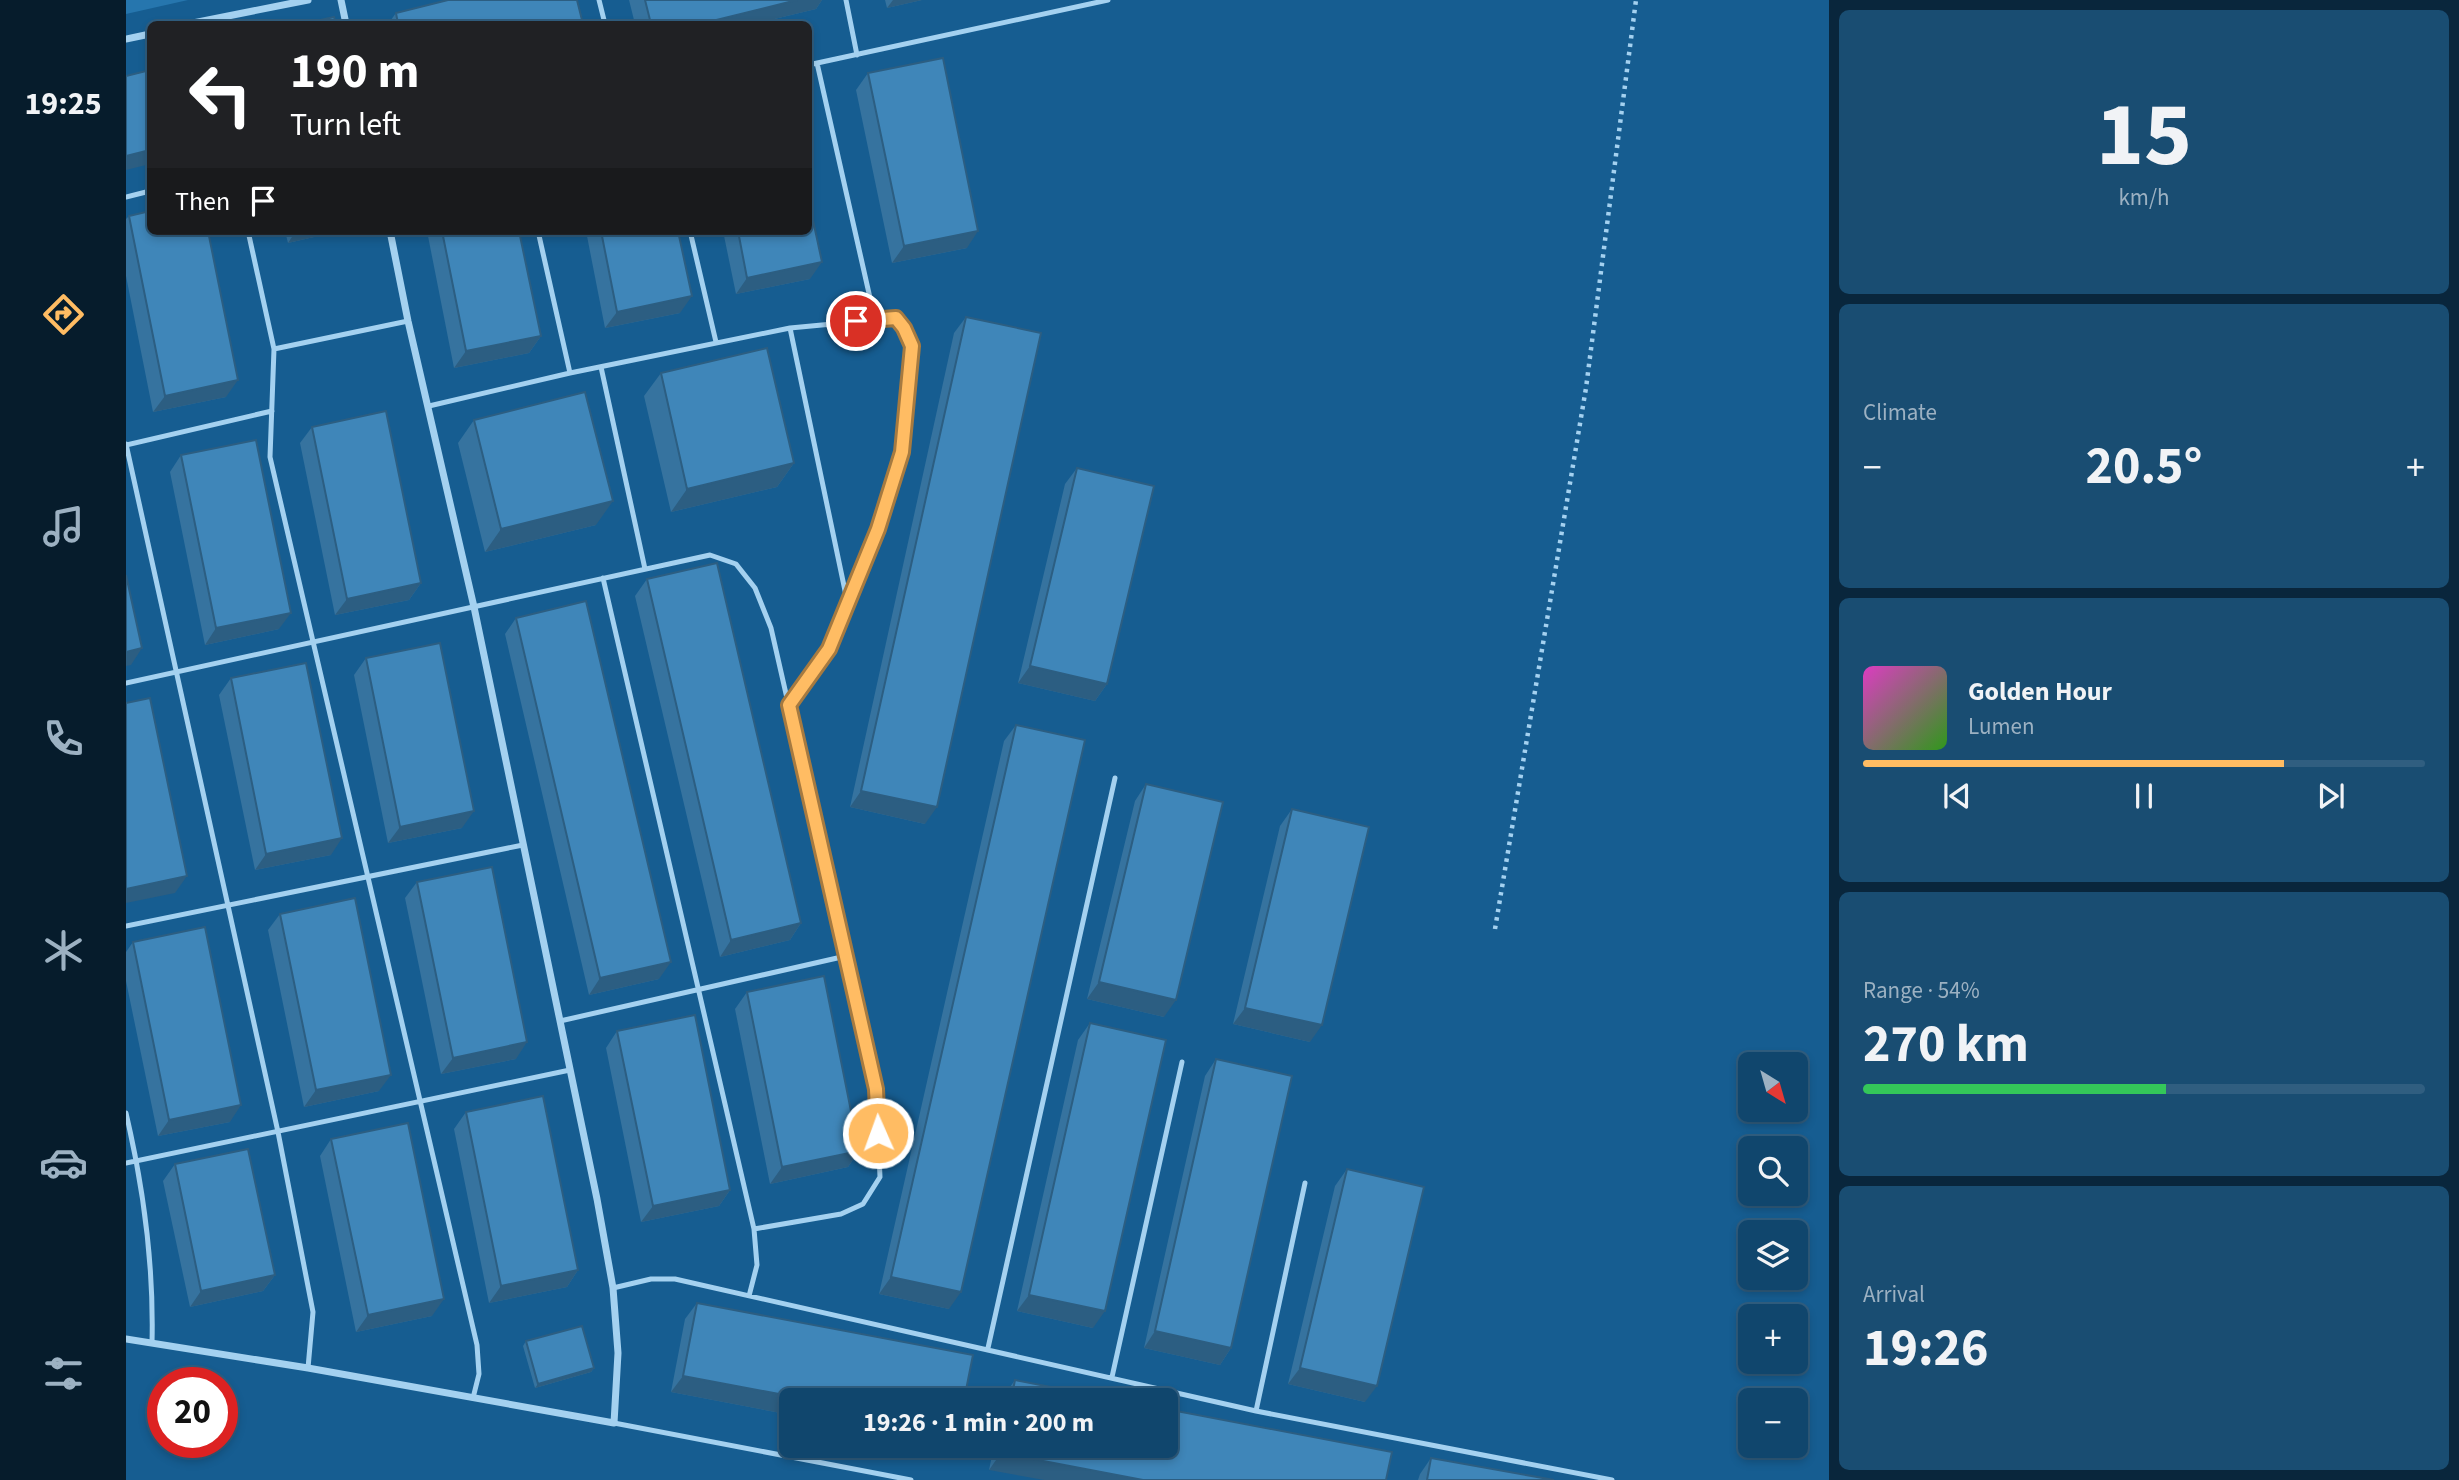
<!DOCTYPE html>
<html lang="en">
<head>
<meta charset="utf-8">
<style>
	:root { --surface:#10466d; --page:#194d72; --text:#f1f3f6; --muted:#9cb1c2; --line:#305e80; --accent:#ffbc63 }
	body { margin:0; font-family:"Source Sans 3",sans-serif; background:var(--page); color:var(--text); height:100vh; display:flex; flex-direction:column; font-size:26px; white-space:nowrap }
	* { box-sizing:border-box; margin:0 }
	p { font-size:23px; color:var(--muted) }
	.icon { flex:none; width:38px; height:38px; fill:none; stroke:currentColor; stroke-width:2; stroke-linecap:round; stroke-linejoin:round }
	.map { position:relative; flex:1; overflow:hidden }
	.drawer { display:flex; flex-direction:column; gap:10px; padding:10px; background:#09263c; width:630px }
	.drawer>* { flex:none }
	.hud { position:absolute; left:21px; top:21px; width:665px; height:214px; border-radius:10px; box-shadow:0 4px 10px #0003,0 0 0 2px var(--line); background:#202124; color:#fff; overflow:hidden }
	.needle { width:46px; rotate:143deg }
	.tools { position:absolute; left:1612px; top:1052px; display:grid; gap:14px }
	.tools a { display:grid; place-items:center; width:70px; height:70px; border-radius:10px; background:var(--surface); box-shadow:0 4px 10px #0003,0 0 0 2px var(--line); font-size:35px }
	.speed { position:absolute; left:21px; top:1367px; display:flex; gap:14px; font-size:35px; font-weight:700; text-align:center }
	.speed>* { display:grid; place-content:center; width:91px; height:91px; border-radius:50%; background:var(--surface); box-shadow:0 4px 10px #0003,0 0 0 2px var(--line); line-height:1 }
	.speed .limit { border:10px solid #d22; background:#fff; color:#111 }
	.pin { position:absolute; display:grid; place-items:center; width:60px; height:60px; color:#fff; margin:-30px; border:4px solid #fff; border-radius:50%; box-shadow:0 2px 7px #0007 }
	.me { position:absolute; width:77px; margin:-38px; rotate:358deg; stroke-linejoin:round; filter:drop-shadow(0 0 5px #0008) }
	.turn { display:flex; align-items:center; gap:24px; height:147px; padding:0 28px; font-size:32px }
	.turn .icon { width:91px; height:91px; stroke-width:2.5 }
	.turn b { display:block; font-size:49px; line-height:60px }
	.then { display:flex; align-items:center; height:66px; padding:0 28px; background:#0003; gap:14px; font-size:26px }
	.big { font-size:52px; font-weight:700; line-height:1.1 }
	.drawer .tile { flex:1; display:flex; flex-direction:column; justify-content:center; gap:10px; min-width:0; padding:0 24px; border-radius:10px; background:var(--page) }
	.drawer .dial { align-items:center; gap:0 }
	.dial b { font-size:91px; line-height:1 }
	.song { display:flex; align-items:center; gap:21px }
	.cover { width:84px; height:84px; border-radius:10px; background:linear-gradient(135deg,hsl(310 70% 55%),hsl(110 70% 35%)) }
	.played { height:7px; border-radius:4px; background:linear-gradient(90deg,var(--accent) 75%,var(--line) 75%) }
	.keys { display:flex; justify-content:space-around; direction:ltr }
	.heat { display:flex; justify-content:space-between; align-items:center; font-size:38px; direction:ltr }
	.charge { height:10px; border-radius:5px; background:linear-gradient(90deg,#34c759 54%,var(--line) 0) }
	.trip { position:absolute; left:653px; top:1388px; width:399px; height:70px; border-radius:10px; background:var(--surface); box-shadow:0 4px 10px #0003,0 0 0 2px var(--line); font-weight:700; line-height:70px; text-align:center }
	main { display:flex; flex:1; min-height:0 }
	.tab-bar { display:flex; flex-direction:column; width:126px; justify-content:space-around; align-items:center; background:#061c2c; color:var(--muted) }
	.tab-bar .icon { width:49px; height:49px }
	.tab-bar .active { color:var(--accent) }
	.tab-bar b { font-size:32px; color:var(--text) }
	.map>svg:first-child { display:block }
</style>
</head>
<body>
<main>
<nav class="tab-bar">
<b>19:25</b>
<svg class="icon active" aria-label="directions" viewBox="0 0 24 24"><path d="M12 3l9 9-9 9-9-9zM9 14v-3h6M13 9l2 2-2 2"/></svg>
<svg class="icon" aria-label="music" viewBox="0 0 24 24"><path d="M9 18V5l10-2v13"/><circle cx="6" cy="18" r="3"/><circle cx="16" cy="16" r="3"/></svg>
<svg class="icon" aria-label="phone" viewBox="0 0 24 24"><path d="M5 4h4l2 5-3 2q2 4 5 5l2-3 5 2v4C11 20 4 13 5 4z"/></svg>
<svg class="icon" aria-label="climate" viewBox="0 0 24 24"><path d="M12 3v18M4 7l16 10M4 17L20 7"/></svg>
<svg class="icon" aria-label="car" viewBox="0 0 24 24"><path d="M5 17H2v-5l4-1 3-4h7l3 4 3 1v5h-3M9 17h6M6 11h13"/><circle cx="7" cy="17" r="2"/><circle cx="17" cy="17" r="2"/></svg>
<svg class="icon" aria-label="filters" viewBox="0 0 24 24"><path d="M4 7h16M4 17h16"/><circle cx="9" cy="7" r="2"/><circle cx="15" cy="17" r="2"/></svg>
</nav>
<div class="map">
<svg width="1703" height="1480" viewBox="0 0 1703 1480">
	<rect width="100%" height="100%" fill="#165d91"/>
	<path fill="#2676ae" d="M0,0H62L0,14Z"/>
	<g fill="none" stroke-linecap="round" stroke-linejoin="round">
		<path stroke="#a4d1f0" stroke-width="4.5" stroke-dasharray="3.5 5" stroke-linecap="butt" d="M1369,929L1460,388L1510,0"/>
		<path stroke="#a4d1f0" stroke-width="5" d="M473,0L479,24
			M720,0L731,55
			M691,63L749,320
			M682,65L982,0
			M0,197L24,191
			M122,231L148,349L144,457L351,1345L353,1374L347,1398
			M412,231L444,373
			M564,231L590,342
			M148,349L282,321
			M475,367L519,569
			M303,406L444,373L664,328
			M0,444L152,1132L187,1312L182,1368
			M0,445L146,411
			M477,578L628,1229L631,1265L623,1296
			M0,683L584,555L610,564L629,588L645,628L750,1089L754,1177L737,1204L715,1214L628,1229
			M663,705L703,649L752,529L776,452L786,346L778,328L770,318L664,328L722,605
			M0,926L397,845
			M434,1021L720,956
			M0,1113C18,1190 28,1264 26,1343
			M0,1163L444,1070
			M487,1288L525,1279H549L1130,1411L1486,1480
			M862,1348L989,778
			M986,1377L1056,1062
			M1130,1411L1179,1183
			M488,1423L785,1480"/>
		<path stroke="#a4d1f0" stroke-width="7" d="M215,0L220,24
			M62,24L182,0
			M0,39L24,34
			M0,1339L182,1368L488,1423L492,1353L487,1288L471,1199L348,607L282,321L264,231"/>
	</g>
	<path fill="#36739f" d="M503,0H696L690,9L628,24H509Z
		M759,0H796L761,8Z
		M270,13L457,24H262Z
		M742,73L841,248L766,263L730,90Z
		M3,216L100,397L27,412L0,276V219Z
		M159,231H214L162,243Z
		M301,231H393L415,336L403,353L328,368Z
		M460,231H552L554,313L479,328Z
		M597,231H682L684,279L610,294Z
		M840,317L799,824L724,807L828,333Z
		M535,373L668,463L651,487L545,512L518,396Z
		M348,420L470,525L359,552L332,443Z
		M186,427L295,583L283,600L209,615L174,443Z
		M55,455L153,629L79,645L44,472Z
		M951,468L981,684L969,701L892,683L939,484Z
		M521,579L675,923L664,940L594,957L509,596Z
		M390,618L533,979L463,995L379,634Z
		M240,658L336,828L262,843L228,675Z
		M105,678L205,855L129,870L93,695Z
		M890,725L823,1309L753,1294L878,741Z
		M1020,784L1038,1017L961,999L1009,801Z
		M1166,809L1184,1042L1107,1024L1154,826Z
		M291,882L390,1059L315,1074L279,898Z
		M154,914L253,1091L178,1107L142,930Z
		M7,942L104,1122L32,1136L0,981V952Z
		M621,992L733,1151L722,1167L644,1184L609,1009Z
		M964,1023L967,1328L891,1311L952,1040Z
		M491,1031L604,1190L593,1206L515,1222L480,1048Z
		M1090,1059L1105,1348L1094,1365L1018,1348L1079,1076Z
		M340,1112L452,1270L441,1287L363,1303L328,1129Z
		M205,1139L306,1316L230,1332L194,1156Z
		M49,1164L149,1275L137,1291L64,1307L37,1181Z
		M1221,1169L1239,1402L1162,1384L1209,1186Z
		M571,1303L665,1400V1415L545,1392L559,1319Z
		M400,1341L468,1368L465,1372L409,1388L397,1346Z
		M889,1380L992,1400H876L877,1397Z
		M868,1446H1040L863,1470Z
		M1305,1458L1428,1480H1292L1294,1474Z"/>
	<path fill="#2c5e82" d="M671,0H696L690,9L628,24H574Z
		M767,0H796L761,8Z
		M24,150V164L0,170V156Z
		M170,231H214L162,243Z
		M852,231L841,248L766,263L778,246Z
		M696,262L684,279L610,294L621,278Z
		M566,296L554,313L479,328L491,312Z
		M415,336L403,353L328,368L340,351Z
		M112,380L100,397L27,412L39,396Z
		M668,463L651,487L545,512L561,489Z
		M487,501L470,525L359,552L375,529Z
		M295,583L283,600L209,615L221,599Z
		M165,613L153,629L79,645L90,628Z
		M16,648L5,665L0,666V652Z
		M904,666L981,684L969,701L892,683Z
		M735,791L811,807L799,824L724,807Z
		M348,811L336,828L262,843L274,827Z
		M216,838L205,855L129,870L140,854Z
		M61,876L49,893L0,903V889Z
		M675,923L664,940L594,957L605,940Z
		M545,962L533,979L463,995L474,978Z
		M973,982L1050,1000L1038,1017L961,999Z
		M1119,1008L1196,1025L1184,1042L1107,1024Z
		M401,1042L390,1059L315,1074L327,1058Z
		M265,1075L253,1091L178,1107L190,1090Z
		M115,1105L104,1122L32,1136L43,1120Z
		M733,1151L722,1167L644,1184L656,1167Z
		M604,1190L593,1206L515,1222L527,1206Z
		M452,1270L441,1287L363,1303L375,1286Z
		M149,1275L137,1291L64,1307L75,1291Z
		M765,1277L835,1292L823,1309L753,1294Z
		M903,1295L979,1311L967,1328L891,1311Z
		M318,1299L306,1316L230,1332L242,1315Z
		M1029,1331L1105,1348L1094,1365L1018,1348Z
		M468,1368L465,1372L409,1388L412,1384Z
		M1174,1368L1251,1386L1239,1402L1162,1384Z
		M557,1376L685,1400H665V1415L545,1392Z
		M875,1453L1017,1480H918L863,1470Z"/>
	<path fill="#3f86b9" stroke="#2c5e82" stroke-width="2" d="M322,0H451L457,24H272L270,13Z
		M519,0H671L574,24H525Z
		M208,17L210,24H177Z
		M817,58L852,231L778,246L742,73Z
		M24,70V150L0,156V76Z
		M682,197L696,262L621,278L612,231H682Z
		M24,211V231H82L112,380L39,396L3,216Z
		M316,231H393L415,336L340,351Z
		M475,231H552L566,296L491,312Z
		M840,317L915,333L811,807L735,791Z
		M641,348L668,463L561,489L535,373Z
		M459,392L487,501L375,529L348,420Z
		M260,411L295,583L221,599L186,427Z
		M130,440L165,613L90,628L55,455Z
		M951,468L1028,486L981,684L904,666Z
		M591,563L675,923L605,940L521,579Z
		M0,575L16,648L0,652Z
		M460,601L545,962L474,978L390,618Z
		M314,643L348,811L274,827L240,658Z
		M180,663L216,838L140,854L105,678Z
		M24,698L61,876L0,889V703Z
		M890,725L959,740L835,1292L765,1277Z
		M1020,784L1097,802L1050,1000L973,982Z
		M1166,809L1243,827L1196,1025L1119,1008Z
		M366,867L401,1042L327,1058L291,882Z
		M229,898L265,1075L190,1090L154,914Z
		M79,927L115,1105L43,1120L7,942Z
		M698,976L733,1151L656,1167L621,992Z
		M569,1015L604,1190L527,1206L491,1031Z
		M964,1023L1040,1040L979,1311L903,1295Z
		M1090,1059L1166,1076L1105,1348L1029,1331Z
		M417,1096L452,1270L375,1286L340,1112Z
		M282,1123L318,1299L242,1315L205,1139Z
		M122,1149L149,1275L75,1291L49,1164Z
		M1221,1169L1298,1187L1251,1386L1174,1368Z
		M571,1303L847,1355L838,1400H685L557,1376Z
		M456,1326L468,1368L412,1384L400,1341Z
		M889,1380L992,1400H885Z
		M1040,1409L1266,1452L1260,1480H1017L875,1453L876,1446H1040Z
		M1305,1458L1428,1480H1301Z"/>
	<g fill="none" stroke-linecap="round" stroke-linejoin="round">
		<defs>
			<path id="route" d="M730,321L770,318L778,328L786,346L776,452L752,529L703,649L663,705L750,1089L752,1133"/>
		</defs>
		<use href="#route" stroke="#a67a40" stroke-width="18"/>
		<use href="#route" stroke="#ffbc63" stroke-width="12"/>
	</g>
</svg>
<div class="tools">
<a><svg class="needle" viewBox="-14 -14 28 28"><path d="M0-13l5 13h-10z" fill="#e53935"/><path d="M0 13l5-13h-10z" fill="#9cb1c2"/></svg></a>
<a><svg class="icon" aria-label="search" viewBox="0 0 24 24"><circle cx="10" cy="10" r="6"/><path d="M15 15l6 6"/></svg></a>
<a><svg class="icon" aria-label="layers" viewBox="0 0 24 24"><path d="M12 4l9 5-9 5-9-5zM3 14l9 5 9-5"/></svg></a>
<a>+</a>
<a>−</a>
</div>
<div class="speed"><div class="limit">20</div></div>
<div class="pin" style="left:730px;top:321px;background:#d93025"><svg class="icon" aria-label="arrive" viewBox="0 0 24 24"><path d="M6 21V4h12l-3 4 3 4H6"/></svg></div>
<svg class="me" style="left:752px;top:1133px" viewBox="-20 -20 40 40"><circle r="17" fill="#ffbc63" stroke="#fff" stroke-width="3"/><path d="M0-11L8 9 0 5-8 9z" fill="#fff"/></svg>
<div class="trip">19:26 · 1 min · 200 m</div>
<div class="hud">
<div class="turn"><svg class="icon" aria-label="left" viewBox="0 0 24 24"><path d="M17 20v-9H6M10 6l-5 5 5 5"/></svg><div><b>190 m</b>Turn left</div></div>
<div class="then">Then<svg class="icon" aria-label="arrive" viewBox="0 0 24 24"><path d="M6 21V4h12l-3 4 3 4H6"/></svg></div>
</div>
</div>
<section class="drawer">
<div class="tile dial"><b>15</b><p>km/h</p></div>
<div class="tile"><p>Climate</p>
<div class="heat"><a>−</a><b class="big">20.5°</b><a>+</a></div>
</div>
<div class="tile">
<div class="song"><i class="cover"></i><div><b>Golden Hour</b><p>Lumen</p></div></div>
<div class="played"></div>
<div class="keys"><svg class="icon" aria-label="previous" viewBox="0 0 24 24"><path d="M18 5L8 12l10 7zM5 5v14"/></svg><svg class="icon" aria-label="pause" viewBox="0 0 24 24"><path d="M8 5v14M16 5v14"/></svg><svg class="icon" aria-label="next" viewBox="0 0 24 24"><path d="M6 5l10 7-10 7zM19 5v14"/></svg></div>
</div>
<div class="tile"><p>Range · 54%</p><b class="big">270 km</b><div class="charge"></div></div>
<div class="tile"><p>Arrival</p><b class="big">19:26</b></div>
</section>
</main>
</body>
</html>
